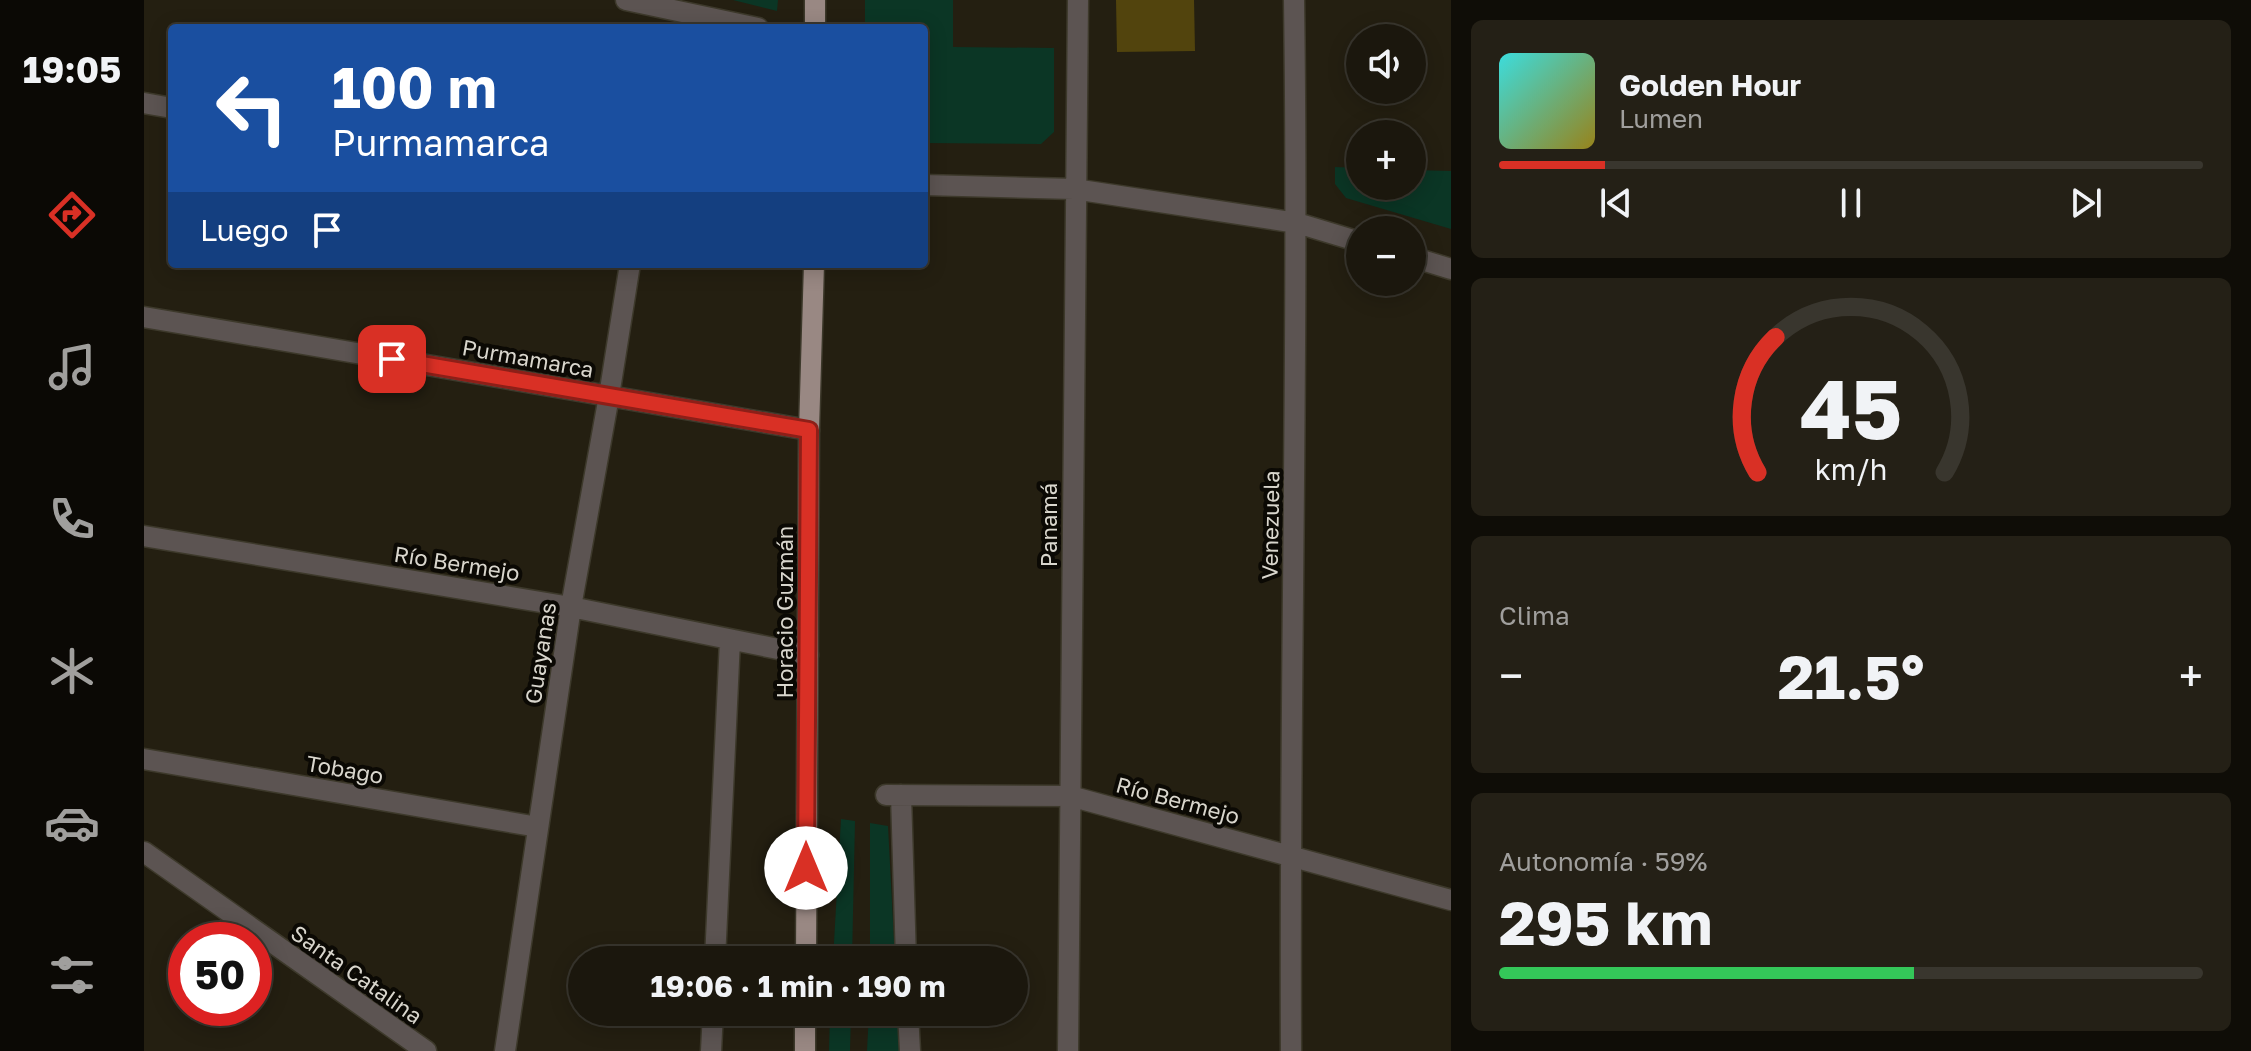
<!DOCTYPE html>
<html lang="es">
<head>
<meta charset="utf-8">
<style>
	:root { --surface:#1b170d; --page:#242016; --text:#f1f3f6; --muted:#a09f9d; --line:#39362e; --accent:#d93025 }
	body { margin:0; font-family:"Golos Text",sans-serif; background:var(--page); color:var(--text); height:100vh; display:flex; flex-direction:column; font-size:30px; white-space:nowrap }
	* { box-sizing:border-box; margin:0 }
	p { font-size:26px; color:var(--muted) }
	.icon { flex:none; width:44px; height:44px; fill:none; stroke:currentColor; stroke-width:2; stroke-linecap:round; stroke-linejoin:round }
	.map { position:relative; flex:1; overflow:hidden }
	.side { display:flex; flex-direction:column; gap:20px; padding:20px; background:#0f0d07; width:800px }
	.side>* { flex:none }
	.guide { position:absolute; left:24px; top:24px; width:760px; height:244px; border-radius:8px; box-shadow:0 4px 20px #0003,0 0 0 2px var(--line); background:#1a4fa0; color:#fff; overflow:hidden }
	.fabs { position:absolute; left:1202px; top:24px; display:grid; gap:16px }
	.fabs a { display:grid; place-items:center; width:80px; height:80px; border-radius:50%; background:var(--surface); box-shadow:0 4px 20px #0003,0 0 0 2px var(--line); font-size:40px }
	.speed { position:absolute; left:24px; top:922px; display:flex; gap:16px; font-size:40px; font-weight:700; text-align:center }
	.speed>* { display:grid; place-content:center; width:104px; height:104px; border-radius:50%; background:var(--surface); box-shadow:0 4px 20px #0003,0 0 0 2px var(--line); line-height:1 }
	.speed .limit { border:12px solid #d22; background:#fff; color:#111 }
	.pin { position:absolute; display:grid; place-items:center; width:68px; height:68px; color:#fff; margin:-34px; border-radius:16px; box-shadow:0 4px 12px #0006 }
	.me { position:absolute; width:88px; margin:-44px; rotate:0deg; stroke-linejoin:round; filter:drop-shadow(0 0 6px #0008) }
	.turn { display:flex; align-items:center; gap:28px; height:168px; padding:0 32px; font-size:36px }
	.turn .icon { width:104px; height:104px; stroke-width:2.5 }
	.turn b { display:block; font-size:56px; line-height:68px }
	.then { display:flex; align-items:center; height:76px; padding:0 32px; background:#0003; gap:16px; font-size:30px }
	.big { font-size:60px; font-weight:700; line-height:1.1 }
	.side .card { flex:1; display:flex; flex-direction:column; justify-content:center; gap:12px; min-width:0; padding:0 28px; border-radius:12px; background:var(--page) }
	.side .dial { align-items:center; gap:0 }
	.dial svg { height:208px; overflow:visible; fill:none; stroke:var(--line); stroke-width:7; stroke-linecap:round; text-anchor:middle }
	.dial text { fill:var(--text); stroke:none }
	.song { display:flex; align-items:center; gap:24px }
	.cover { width:96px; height:96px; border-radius:12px; background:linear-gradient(135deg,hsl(180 70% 55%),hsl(50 70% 35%)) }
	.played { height:8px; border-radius:4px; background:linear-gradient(90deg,var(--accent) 15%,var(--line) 15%) }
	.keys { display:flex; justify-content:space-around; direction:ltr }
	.heat { display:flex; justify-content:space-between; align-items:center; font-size:44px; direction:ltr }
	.charge { height:12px; border-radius:6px; background:linear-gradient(90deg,#34c759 59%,var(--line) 0) }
	.trip { position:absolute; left:424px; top:946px; width:460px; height:80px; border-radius:40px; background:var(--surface); box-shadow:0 4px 20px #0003,0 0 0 2px var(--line); font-weight:700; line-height:80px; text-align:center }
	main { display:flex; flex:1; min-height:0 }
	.tab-bar { display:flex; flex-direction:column; width:144px; justify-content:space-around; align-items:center; background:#0b0905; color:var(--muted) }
	.tab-bar .icon { width:56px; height:56px }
	.tab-bar .on { color:var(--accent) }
	.tab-bar b { font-size:36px; color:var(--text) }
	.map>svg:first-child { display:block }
</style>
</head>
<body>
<main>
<nav class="tab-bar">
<b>19:05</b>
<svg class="icon on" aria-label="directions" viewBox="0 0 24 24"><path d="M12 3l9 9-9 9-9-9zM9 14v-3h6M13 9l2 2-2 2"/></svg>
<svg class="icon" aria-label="music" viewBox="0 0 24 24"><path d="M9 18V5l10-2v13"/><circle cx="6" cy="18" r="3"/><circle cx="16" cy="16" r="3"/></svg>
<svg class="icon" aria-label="phone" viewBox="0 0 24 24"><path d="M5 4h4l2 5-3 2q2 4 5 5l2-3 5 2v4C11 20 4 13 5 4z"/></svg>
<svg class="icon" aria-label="climate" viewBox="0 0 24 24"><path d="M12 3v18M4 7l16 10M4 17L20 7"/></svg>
<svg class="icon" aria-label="car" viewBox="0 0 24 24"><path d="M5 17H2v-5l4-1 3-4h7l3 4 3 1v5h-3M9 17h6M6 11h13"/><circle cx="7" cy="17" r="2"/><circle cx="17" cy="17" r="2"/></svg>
<svg class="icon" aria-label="filters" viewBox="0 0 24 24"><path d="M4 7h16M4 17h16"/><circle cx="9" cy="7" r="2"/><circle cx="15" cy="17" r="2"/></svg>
</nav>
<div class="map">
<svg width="1307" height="1051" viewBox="0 0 1307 1051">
	<rect width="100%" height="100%" fill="#241f11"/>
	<path fill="#0b3625" d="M589,0H634L633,11Z
		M721,0H809V47L910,48V132L897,144L780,143V28H721Z
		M1191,167L1216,168V186H1268V170L1307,171V229L1202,198L1191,184Z
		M697,819L711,821L708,960H689Z
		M726,823L744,826L751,960H726Z
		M686,1012H707L706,1051H685Z
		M725,1012H753L756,1051H723Z"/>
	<path fill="#52440d" d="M972,0H1050L1051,51L973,52Z"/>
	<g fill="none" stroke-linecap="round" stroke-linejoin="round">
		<defs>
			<path id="minor" d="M482,0L614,28
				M0,103L28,108
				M780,185L930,189L1153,223L1216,242
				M1268,257L1307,269
				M0,317L665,430
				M0,536L427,607L664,655
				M0,759L394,827
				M742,795L926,796L1307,900
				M757,795L762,960
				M0,852L282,1051
				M571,960L586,640
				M764,1012L766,1051
				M361,1051L427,607L465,396L486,264
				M567,1051L569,1012
				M924,1051L934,0
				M1147,1051C1145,701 1155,350 1150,0"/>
			<path id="major" d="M671,0V28
				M662,960L665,430L670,264
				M661,1051V1012"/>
		</defs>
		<use href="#minor" stroke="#3d392b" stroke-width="23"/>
		<use href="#major" stroke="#3d392b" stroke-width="23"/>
		<use href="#minor" stroke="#5c5452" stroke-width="20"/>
		<use href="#major" stroke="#998883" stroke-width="20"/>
	</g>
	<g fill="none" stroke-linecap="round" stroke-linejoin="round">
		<defs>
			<path id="route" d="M248,359L665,430L662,868"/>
		</defs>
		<use href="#route" stroke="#8d1f18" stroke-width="20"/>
		<use href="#route" stroke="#d93025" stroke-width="14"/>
	</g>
	<g text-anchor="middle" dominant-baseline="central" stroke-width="8" stroke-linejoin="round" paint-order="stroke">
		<g font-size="22" fill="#d9d6cd" stroke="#0b0904">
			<text transform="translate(384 358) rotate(10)">Purmamarca</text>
			<text transform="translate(904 525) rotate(-90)">Panamá</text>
			<text transform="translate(1126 525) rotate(-89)">Venezuela</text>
			<text transform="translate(313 563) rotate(9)">Río Bermejo</text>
			<text transform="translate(640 612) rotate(-90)">Horacio Guzmán</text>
			<text transform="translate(396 653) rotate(-81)">Guayanas</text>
			<text transform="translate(201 769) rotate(10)">Tobago</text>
			<text transform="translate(1034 800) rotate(15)">Río Bermejo</text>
			<text transform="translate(213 974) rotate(35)">Santa Catalina</text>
		</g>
	</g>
</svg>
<div class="fabs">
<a><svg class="icon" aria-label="sound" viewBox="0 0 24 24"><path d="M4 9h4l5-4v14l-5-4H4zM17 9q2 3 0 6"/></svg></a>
<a>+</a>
<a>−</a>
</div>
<div class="speed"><div class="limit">50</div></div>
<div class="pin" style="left:248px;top:359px;background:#d93025"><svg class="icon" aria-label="arrive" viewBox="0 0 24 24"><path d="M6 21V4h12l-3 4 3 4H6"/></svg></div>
<svg class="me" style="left:662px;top:868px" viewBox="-20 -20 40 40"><circle r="19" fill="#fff"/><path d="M0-13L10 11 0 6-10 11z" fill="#d93025"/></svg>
<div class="trip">19:06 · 1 min · 190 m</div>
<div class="guide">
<div class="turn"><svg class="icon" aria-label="left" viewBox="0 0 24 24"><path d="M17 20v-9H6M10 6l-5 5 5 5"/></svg><div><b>100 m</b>Purmamarca</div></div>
<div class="then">Luego<svg class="icon" aria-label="arrive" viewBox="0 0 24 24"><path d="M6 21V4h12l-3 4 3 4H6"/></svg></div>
</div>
</div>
<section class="side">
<div class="card">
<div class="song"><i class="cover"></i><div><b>Golden Hour</b><p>Lumen</p></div></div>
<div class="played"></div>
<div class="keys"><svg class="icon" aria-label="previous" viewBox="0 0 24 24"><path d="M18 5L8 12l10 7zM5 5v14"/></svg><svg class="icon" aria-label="pause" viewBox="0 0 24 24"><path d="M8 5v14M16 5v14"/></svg><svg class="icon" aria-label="next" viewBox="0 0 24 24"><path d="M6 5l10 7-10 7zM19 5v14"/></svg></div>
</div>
<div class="card dial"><svg viewBox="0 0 100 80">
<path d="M14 69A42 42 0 1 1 86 69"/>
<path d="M14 69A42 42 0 0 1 21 17" stroke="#d93025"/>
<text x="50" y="56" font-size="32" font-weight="700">45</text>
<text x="50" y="72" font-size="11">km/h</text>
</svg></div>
<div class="card"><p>Clima</p>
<div class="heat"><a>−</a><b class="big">21.5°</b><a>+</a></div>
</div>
<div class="card"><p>Autonomía · 59%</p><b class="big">295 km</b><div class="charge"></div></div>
</section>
</main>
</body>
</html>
